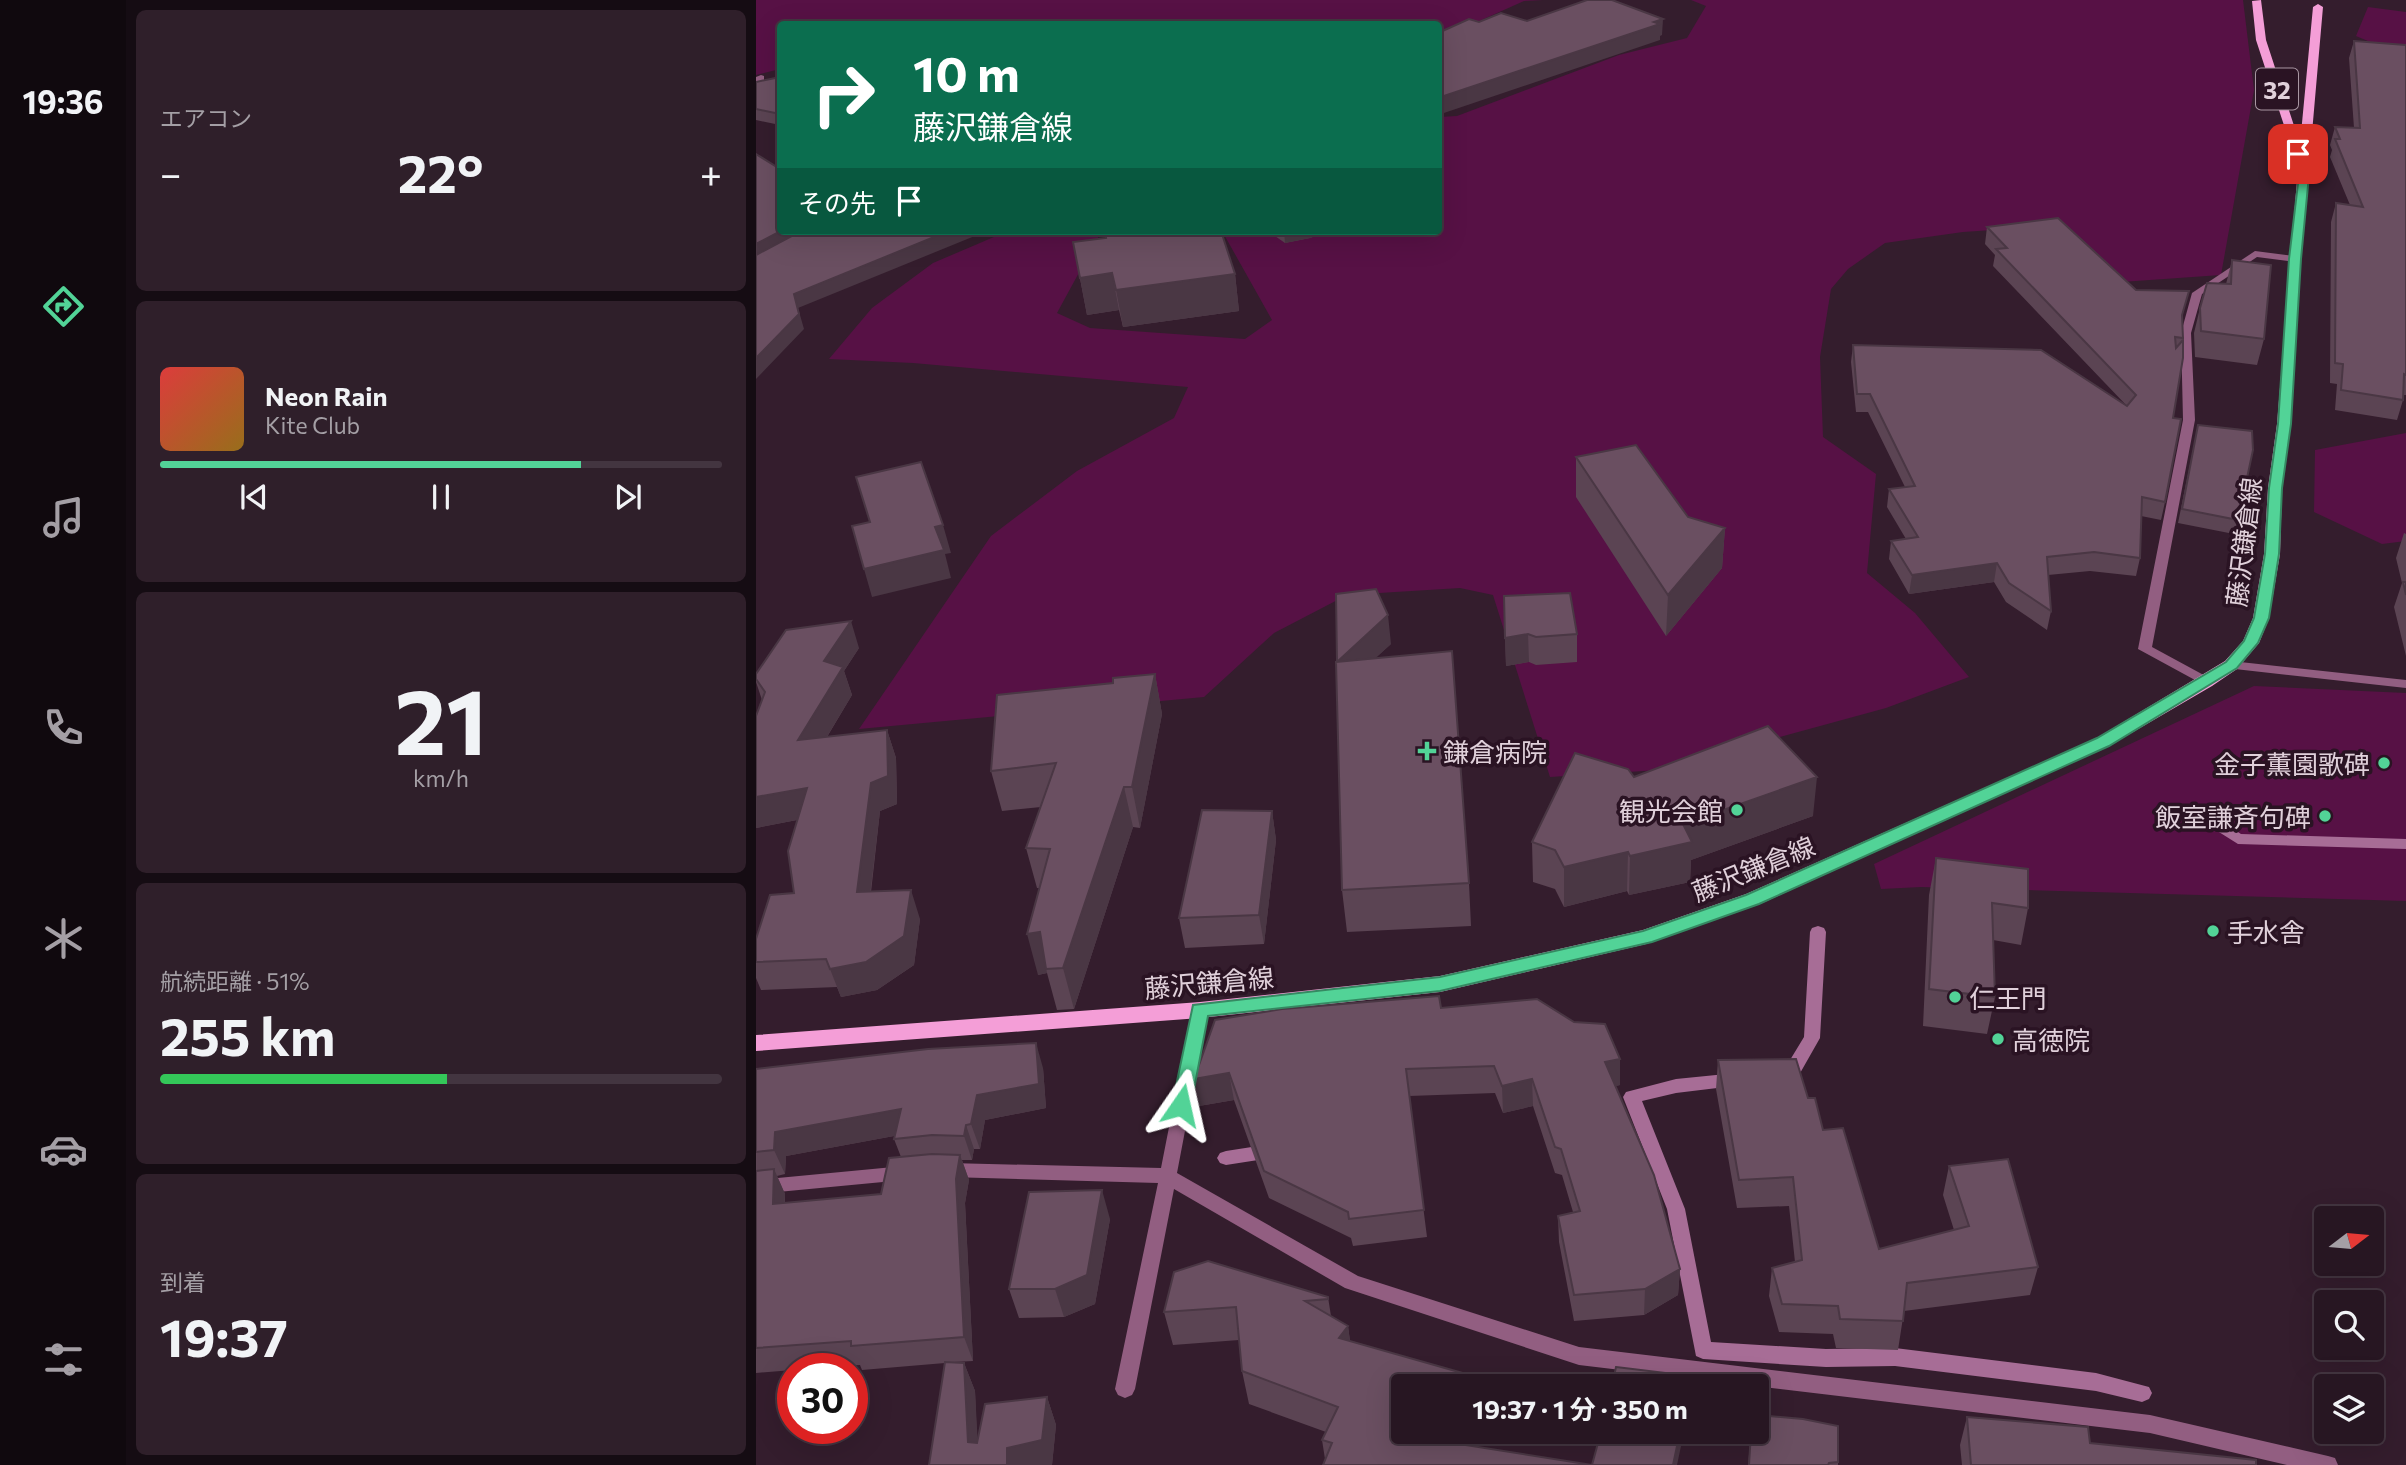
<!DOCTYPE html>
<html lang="ja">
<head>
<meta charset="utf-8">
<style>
	:root { --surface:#271622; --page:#2f1f2a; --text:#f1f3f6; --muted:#a49fa5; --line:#433540; --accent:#52d397 }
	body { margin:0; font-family:Commissioner,"Noto Sans JP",sans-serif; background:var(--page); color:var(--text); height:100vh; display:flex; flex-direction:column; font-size:26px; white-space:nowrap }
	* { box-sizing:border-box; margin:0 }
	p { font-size:23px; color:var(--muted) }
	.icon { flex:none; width:38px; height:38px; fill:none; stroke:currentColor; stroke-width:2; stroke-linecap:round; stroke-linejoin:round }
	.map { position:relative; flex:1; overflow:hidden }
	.details { display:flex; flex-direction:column; gap:10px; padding:10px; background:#150c13; width:630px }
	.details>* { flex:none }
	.banner { position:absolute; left:21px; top:21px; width:665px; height:214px; border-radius:7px; box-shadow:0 7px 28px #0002,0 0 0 2px var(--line); background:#0b6e4f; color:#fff; overflow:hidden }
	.needle { width:46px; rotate:74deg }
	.tools { position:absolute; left:1558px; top:1206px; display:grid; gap:14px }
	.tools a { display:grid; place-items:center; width:70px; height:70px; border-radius:7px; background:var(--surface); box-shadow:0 7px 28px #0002,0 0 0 2px var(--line); font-size:35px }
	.speed { position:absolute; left:21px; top:1353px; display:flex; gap:14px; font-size:35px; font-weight:700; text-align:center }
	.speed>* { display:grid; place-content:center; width:91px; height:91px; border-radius:50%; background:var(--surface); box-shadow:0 7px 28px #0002,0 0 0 2px var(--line); line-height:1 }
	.speed .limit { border:10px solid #d22; background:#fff; color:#111 }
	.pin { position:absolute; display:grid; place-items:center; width:60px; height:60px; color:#fff; margin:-30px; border-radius:14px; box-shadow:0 4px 10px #0006 }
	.me { position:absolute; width:77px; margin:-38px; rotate:11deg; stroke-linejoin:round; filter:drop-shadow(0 0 5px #0008) }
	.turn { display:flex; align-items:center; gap:24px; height:147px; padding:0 21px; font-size:32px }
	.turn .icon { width:91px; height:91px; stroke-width:2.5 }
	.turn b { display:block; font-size:49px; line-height:60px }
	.then { display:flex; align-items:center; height:66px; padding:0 21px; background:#0003; gap:14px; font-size:26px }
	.big { font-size:52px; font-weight:700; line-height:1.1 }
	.details .widget { flex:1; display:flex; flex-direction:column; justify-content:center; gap:10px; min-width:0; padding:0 24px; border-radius:10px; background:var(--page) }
	.details .dial { align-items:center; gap:0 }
	.dial b { font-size:91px; line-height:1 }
	.song { display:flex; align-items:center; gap:21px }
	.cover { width:84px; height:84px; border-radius:10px; background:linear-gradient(135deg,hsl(0 70% 55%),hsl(40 70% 35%)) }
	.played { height:7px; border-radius:4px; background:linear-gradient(90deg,var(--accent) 75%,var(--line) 75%) }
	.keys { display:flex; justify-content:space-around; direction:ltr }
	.heat { display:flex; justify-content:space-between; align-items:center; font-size:38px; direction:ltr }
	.charge { height:10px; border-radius:5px; background:linear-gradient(90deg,#34c759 51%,var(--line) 0) }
	.trip { position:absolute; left:635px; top:1374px; width:378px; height:70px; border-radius:7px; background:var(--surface); box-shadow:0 7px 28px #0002,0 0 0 2px var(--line); font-weight:700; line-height:70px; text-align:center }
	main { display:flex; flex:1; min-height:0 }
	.tab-bar { display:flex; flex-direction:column; width:126px; justify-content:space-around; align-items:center; background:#10090e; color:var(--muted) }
	.tab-bar .icon { width:49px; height:49px }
	.tab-bar .selected { color:var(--accent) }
	.tab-bar b { font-size:32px; color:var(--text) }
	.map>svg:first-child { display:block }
</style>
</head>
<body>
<main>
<nav class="tab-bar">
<b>19:36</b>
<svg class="icon selected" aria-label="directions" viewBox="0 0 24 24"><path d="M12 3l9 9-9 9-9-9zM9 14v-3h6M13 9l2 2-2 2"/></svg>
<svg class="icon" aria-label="music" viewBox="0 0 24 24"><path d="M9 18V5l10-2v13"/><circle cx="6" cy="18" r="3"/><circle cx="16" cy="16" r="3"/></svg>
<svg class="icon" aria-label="phone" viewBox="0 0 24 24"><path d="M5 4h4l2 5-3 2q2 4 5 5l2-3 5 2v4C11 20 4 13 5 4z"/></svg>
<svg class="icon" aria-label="climate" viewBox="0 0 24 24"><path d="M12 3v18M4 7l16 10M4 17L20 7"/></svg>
<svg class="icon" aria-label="car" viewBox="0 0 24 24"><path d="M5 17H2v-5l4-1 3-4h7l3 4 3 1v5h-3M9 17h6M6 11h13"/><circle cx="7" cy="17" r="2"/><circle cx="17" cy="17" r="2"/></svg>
<svg class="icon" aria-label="filters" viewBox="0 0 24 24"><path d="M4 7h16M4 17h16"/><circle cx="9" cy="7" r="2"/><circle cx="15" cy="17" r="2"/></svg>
</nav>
<section class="details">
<div class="widget"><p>エアコン</p>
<div class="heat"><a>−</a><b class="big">22°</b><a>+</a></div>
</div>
<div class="widget">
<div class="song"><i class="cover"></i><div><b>Neon Rain</b><p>Kite Club</p></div></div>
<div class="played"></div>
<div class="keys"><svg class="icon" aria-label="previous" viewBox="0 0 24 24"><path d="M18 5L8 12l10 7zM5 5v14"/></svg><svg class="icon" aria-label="pause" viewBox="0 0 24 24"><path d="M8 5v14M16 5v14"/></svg><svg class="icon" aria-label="next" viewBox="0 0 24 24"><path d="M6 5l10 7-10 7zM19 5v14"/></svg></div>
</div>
<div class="widget dial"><b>21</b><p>km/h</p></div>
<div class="widget"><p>航続距離 · 51%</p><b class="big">255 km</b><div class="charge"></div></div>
<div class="widget"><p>到着</p><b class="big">19:37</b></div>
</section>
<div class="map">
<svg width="1650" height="1465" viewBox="0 0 1650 1465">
	<rect width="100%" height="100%" fill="#341d2d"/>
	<path fill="#571145" d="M0,0H787L768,1L683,39L682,24H24V69L0,75Z
		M935,0H1487L1498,90L1465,275L1351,283L1296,226L1207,232L1129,243L1092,269L1075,289L1064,357L1067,437L1120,474L1111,573L1159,613L1213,677L1130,708L903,770L794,777L737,595L704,588L591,595L518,633L448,697L103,729L235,536L321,471L418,418L432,387L157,363L73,359L116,308L177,263L252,231H339L344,234L301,313L334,328L489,339L516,320L466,231H682L683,117L701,116L863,55L931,38L950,6Z
		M1612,7L1650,12V57L1600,36Z
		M1650,433V541L1626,544L1558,512L1559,450Z
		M1498,686L1650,693V901L1165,887L1125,889L1118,864Z"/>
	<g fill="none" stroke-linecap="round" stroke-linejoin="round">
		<path fill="#a76d96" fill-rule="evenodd" d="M1452,813L1485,834L1650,839V849L1482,844L1447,822L1445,818L1447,814Z
			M1062,926L1068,928L1070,932L1064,1038L1043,1075L1027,1080L1021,1078L1019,1073L1021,1068L1031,1065L1048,1037L1054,932L1056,928Z
			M980,1073L986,1075L988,1080L986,1085L920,1093L886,1101L929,1209L955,1342L1070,1349L1139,1348L1340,1373L1393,1387L1396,1393L1393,1399L1386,1402L1340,1391L1139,1366L1070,1367L947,1359L940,1356L911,1209L867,1097L870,1092L920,1079Z
			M515,1144L521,1146L524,1151L521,1156L515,1158L470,1165L464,1163L461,1158L464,1153L470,1151Z"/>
		<path fill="#925e81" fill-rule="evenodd" d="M5,75L8,76V80L0,83V77Z
			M1499,251L1539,256L1544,259L1539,262L1501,257L1446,294L1435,333L1439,420L1396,647L1455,679L1457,682L1455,685L1450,686L1382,649L1427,420L1425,333L1436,293Z
			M1475,661L1650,680V688L1470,668L1468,665L1470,662Z
			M444,1004L450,1006L452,1010L421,1173L602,1276L823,1347L1394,1415L1572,1456L1579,1458L1582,1465H1531L1394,1433L823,1365L589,1288L418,1189L379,1389L376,1395L369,1398L362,1395L359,1389L402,1183L193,1177L187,1175L184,1170L187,1165L193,1163L405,1168L436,1010L438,1006Z
			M148,1166L154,1168L157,1173L154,1178L148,1180L0,1194V1180Z"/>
		<path fill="#f49ed7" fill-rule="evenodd" d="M1505,0L1510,40L1544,144L1557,7L1562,4L1567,7L1545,259L1535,424L1526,488L1524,554L1513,618L1503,643L1481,669L1456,686L1353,746L1004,904L890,944L684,992L444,1018L0,1051V1035L444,1002L684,976L887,930L990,894L1341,738L1469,661L1487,641L1497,618L1508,554L1512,488L1521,424L1542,168L1500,40L1496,1Z"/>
	</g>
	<path fill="#5b4453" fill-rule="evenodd" d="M1598,41L1650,45V395H1647V400L1641,420L1579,410L1581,384L1574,383L1575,222L1580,203L1594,205L1574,157L1576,150L1574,145L1579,127L1598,128L1593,58Z
		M24,77V125L0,120V82Z
		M1231,227L1380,290L1426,318L1427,338L1417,418L1409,502L1405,520L1385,516L1384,558L1380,576L1334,571L1292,575L1295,611L1291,630L1250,602L1238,582L1153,594L1133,559L1135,541L1150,539L1131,507L1133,489L1149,487L1112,412H1100L1095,362L1097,345L1370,405L1237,266L1239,255L1229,244Z
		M512,231H573L554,238L529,243Z
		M317,242L479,274L483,311L367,327L363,310L331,315Z
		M1476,260L1508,339L1501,365L1439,357L1438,333L1444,308L1470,284Z
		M1442,425L1482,520L1478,534L1422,523Z
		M820,457L932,517L969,528L966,568L910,636L820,497Z
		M1648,533L1650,534V656L1638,607L1646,583L1640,558Z
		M748,596L821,634V662L780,665L773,662L750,666Z
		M635,644L619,658L713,883L715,926L591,932L586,890L581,662Z
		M103,648L88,671L96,695L71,737L131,730L140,758L141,804L124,811L115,892L164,919L158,965L121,990L85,997L81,987L5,990L0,978V939L38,893L41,820L0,828V716L6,700L0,682V674Z
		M399,674L406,714L384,828L377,827L318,1009L301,1010L291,973L282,975L283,888H281L270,848L285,807L246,811L235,771L357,683Z
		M878,777L1057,816L935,860L934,882L873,895L871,891L808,907L799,889L777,882L776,842Z
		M516,811L520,840L508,944L429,948L423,918Z
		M1180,858L1272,908L1265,945L1237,940L1239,997L1231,1034L1167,1026L1173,895Z
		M685,1008L864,1085L859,1086L924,1269L922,1295L888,1315L818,1321L803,1242L802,1216L817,1212L806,1175L799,1173L777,1106L747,1113L739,1093L653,1096L671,1237L597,1246L595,1238L513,1198L478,1100L443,1106L438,1079Z
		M962,1060L1052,1098L1123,1249L1198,1230L1187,1195L1193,1166L1282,1267L1274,1295L1148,1311L1142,1350L1080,1348L1077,1334L1023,1332L1013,1296L1016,1268L1039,1262L1033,1206L981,1208L960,1089Z
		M287,1068L290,1108L229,1120L224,1149H218L216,1160H206L213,1180L209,1203L217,1361L198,1362L208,1363L219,1391L221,1441L291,1397L300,1425L296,1465H173L189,1363L106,1370L104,1365L58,1368H37V1370L0,1373V1069ZM138,1136V1139L145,1157L125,1194L29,1203V1194L21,1176L29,1174L30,1156Z
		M354,1219L339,1304L308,1317L263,1318L253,1289Z
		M572,1297L575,1316L592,1326L594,1341L648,1432H703L698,1443L569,1459L566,1440L570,1432L493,1404L486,1371L483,1340L417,1345L408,1312Z
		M1211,1417L1334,1443L1500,1465H1206L1204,1445Z
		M995,1432H1001L1082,1462V1465H992Z"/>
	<path fill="#4a3744" d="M907,19L906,35L904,36V40L682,115V98Z
		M25,231H56L0,261V244Z
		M193,231H231L42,308L48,329L0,379V358L38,294Z
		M528,231H573L554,238L529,243Z
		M356,273L363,310L331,315L324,278Z
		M479,274L483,311L367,327L360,290Z
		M187,525L195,553L189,554L195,578L116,597L108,569L179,527Z
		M969,528L966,568L910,636L912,595Z
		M1241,563L1238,582L1153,594L1156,575Z
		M632,615L635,644L584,691L581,662Z
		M95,621L103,648L88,671L96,695L52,768L42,740L68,661Z
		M772,634L773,662L750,666L749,638Z
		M399,674L406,714L384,828L376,787Z
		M131,730L140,758L141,804L124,811L111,921L101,892L115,783Z
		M1061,777L1057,816L935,860L934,882L873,895L874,856L927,824Z
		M368,787L377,827L318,1009L307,968Z
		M51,788L61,816L0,828V797Z
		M516,811L520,840L508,944L503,915Z
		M872,852L871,891L808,907V867Z
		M155,890L164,919L158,965L121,990L85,997L74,969Z
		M284,932L291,973L282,975L271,934Z
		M280,1043L287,1068L290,1108L229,1120L224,1149L215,1124L221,1095Z
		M864,1059V1085L849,1089V1062Z
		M473,1073L478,1100L443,1106L438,1079Z
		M776,1079L777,1106L747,1113L746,1086Z
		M145,1109L154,1133L30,1156L29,1174L18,1150L19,1132Z
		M210,1125L218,1149L216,1160L208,1136Z
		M204,1155L213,1180L209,1203L217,1361L208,1337L200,1179Z
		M18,1169L29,1194L28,1228L17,1204Z
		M346,1190L354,1219L339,1304L308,1317L299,1289Z
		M924,1269L922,1295L888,1315L889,1289Z
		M592,1326L596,1358L583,1338Z
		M208,1363L219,1391L223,1465L212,1442Z
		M710,1374V1386H705Z
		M291,1397L300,1425L296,1465H251V1448Z
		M688,1432H703L690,1465L684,1441Z
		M924,1432H928L921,1465H917Z"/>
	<path fill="#6a4f61" stroke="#4a3744" stroke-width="2" d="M831,0H856L907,19L898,22L904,24L682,98V33L713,19L723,22L745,13L771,21Z
		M1598,41L1650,45V375L1648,374L1647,400L1585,390L1587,364L1579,363L1580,203L1607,207L1579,139H1584L1579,127L1604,128Z
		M24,77V114L0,109V82Z
		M0,154L24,169L25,231L0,244Z
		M1302,218L1380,290L1433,291L1426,315L1427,338L1419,337L1420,348L1427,340V358L1417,418L1425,419L1409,502L1386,497L1384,558L1338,552L1291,557L1295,611L1253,583L1241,563L1156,575L1135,541L1162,537L1133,489L1159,486L1114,394H1101L1097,345L1285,350L1371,406L1380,395L1240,249L1251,248L1231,227Z
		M45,231H193L38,294L43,314L0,358V255Z
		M349,231H465L479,274L360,290L356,273L324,278L317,242L350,238Z
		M1476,260L1515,265L1508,339L1445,331L1444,308L1451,283L1475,284Z
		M1442,425L1496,431L1497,450L1482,520L1426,509Z
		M880,445L932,517L969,528L912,595L820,457Z
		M165,462L187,525L179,527L188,550L108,569L96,526L114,522L100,477Z
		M1647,582H1650V595Z
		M620,589L632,615L581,662L580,594Z
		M814,593L821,634L780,637L772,634L749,638L748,596Z
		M95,621L68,661L87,667L42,740L131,730L132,776L115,783L101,892L155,890L148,936L110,962L74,969L70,959L0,962V939L14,895L38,893L32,851L51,788L0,797V716L9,692L0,679V674L30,630Z
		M696,651L713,883L586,890L580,662Z
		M399,674L376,787H368L307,968L290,969L284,932L271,934L294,849L270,848L300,763L235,771L241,695L357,683V678Z
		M1012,726L1061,777L927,824L936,842L874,856L872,852L808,867L799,850L776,842L819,753L872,769L878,777Z
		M446,810L516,811L503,915L423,918Z
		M1180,858L1272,869V908L1236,903L1239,997L1173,989Z
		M683,996L685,1008L781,999L818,1022L849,1024L864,1059L849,1062L898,1175L924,1269L889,1289L818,1295L802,1216L824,1211L805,1149L799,1147L776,1079L746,1086L738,1066L650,1069L668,1210L593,1219L592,1212L508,1171L473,1073L438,1079L459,1020L526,1009Z
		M280,1043L283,1084L221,1095L215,1124L210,1125L208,1136L176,1135L138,1139L145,1109L19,1132L18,1150L0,1152V1069L172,1049Z
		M1040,1059L1052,1098H1059L1067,1130L1087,1128L1123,1249L1213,1226L1193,1166L1252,1159L1282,1267L1151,1283L1147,1321L1084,1319L1082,1306L1026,1304L1016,1268L1046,1260L1037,1177L983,1180L962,1060Z
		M176,1154L204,1155L200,1179L208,1337L95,1346V1341L0,1348V1171L18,1169L17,1204L125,1194L133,1158Z
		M346,1190L331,1275L299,1289H253L273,1192Z
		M452,1261L572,1297V1299L549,1301L592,1326L583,1338L710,1374L705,1386H648V1432H688L684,1441L836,1465H567L576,1443L566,1440L582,1407L486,1371L480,1307L408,1312L418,1272Z
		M189,1362L208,1363L212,1442L221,1443L229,1404L291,1397L286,1440L251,1448V1465H173Z
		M860,1367L935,1376L933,1386H856Z
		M1001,1415L1047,1419L1082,1426V1462L1073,1463L1072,1465H993L995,1432H1001Z
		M1211,1417L1332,1427L1334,1443L1500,1460V1465H1215Z
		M845,1432H924L917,1465H836Z"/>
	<path fill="#52d397" stroke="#358962" stroke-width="2" d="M1538,151L1547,154L1553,175L1545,259L1535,424L1526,488L1523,554L1513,618L1502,643L1481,668L1353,746L1003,904L896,942L684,991L452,1016L435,1105L432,1110L425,1112L419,1110L416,1105L437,1005L684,977L887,931L990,895L1341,738L1470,662L1488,641L1498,618L1509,554L1513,488L1522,424L1533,259L1543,175Z"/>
	<g fill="#52d397" stroke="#2a1323" stroke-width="2.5">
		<path d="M667.5 740.5h7v7h7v7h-7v7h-7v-7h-7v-7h7z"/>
		<circle cx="1628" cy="763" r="7"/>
		<circle cx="981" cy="810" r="7"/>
		<circle cx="1569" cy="816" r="7"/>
		<circle cx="1457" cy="931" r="7"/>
		<circle cx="1199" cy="997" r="7"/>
		<circle cx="1242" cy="1039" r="7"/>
	</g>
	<g text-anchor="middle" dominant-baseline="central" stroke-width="7" stroke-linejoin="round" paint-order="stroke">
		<rect fill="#2a1323" stroke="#a997a3" stroke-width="2" x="1500" y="68.5" width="42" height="41" rx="5"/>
		<g font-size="24" font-weight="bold" fill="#e0d0da">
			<text x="1521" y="89">32</text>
		</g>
		<g font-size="26" fill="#e0d0da" stroke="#2a1323">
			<text transform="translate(1487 542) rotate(-83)">藤沢鎌倉線</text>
			<text transform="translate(997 868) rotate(-22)">藤沢鎌倉線</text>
			<text transform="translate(453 982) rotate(-5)">藤沢鎌倉線</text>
		</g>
		<g font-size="26" fill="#e0d0da" stroke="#2a1323" text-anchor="start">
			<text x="687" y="751">鎌倉病院</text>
			<text x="1614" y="763" text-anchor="end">金子薫園歌碑</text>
			<text x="967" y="810" text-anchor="end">観光会館</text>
			<text x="1555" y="816" text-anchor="end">飯室謙斉句碑</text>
			<text x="1471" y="931">手水舎</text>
			<text x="1213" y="997">仁王門</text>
			<text x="1256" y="1039">高徳院</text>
		</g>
	</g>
</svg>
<div class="tools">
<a><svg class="needle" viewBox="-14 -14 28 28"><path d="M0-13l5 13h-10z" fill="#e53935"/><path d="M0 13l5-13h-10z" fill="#a49fa5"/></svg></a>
<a><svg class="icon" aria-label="search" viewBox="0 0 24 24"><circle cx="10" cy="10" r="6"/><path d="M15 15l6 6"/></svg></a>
<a><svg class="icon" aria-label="layers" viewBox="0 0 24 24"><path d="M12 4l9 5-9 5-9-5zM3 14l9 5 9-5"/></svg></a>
</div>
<div class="speed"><div class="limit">30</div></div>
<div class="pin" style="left:1542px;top:154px;background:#d93025"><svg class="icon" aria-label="arrive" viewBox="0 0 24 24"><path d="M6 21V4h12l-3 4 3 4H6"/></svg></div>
<svg class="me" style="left:425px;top:1105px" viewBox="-20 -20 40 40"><path d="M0-17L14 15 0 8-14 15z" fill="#52d397" stroke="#fff" stroke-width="4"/></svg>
<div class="trip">19:37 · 1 分 · 350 m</div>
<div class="banner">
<div class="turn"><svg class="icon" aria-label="right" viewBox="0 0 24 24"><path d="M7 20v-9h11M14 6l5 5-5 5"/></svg><div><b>10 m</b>藤沢鎌倉線</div></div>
<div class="then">その先<svg class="icon" aria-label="arrive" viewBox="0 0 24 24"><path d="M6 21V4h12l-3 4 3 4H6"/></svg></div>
</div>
</div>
</main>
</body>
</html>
